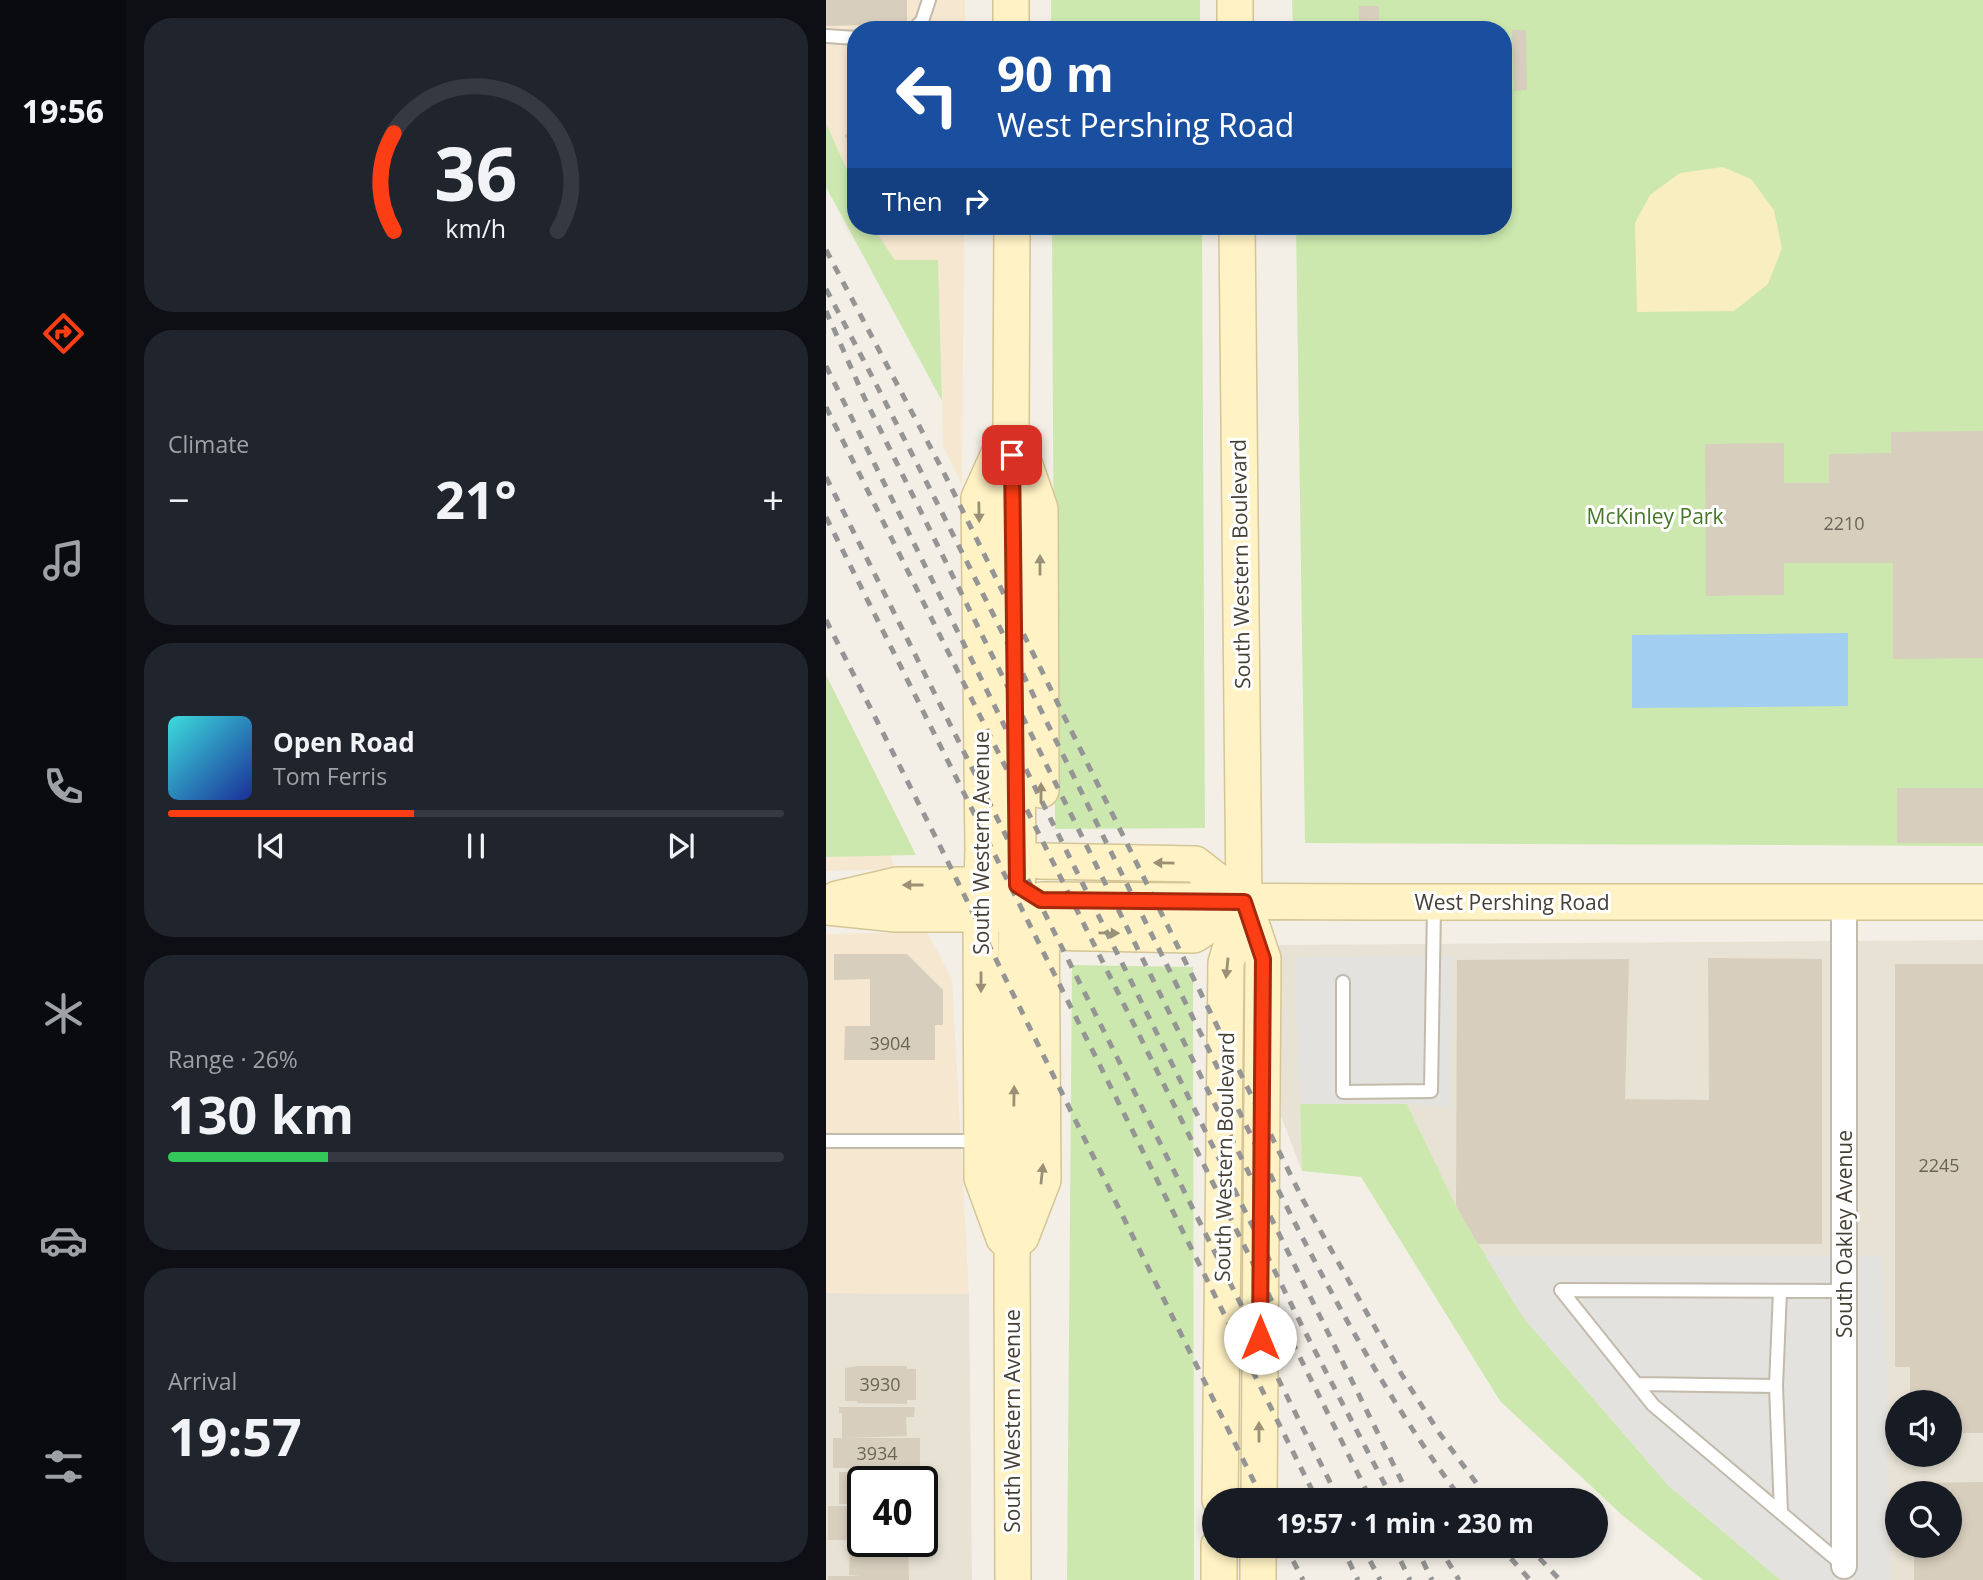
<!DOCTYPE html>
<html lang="en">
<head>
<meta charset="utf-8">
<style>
	:root { --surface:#171b24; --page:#20242c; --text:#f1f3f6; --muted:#9ea1a6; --line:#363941; --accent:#fd3d13 }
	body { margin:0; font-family:"Open Sans",sans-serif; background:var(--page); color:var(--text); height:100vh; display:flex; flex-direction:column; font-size:26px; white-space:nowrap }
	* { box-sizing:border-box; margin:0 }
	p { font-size:23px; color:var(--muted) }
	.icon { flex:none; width:38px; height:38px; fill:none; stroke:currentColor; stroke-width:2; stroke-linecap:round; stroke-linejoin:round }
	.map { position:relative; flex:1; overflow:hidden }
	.side { display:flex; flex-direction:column; gap:18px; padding:18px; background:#0d0f14; width:700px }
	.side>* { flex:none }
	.guide { position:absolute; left:21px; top:21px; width:665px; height:214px; border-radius:28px; box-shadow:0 4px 10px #0003; background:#1a4fa0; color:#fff; overflow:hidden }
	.fabs { position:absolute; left:1059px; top:1390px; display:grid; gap:14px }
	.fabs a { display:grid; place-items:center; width:77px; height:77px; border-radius:50%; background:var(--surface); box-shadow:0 4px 10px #0003; font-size:35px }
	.speed { position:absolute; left:21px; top:1466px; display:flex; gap:14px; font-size:35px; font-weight:700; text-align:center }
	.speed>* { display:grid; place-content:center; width:91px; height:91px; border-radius:50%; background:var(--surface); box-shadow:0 4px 10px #0003; line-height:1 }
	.speed .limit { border:4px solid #111; border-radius:10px; background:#fff; color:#111 }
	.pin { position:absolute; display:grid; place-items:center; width:60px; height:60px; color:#fff; margin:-30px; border-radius:14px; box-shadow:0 4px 10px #0006 }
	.me { position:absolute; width:77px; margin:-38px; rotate:0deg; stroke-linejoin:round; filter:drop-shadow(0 0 5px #0008) }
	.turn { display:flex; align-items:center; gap:24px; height:147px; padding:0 35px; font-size:32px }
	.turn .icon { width:91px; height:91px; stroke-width:2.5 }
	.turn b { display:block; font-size:49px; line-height:60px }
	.then { display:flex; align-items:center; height:66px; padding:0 35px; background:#0003; gap:14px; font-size:26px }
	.big { font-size:52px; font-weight:700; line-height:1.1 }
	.side .card { flex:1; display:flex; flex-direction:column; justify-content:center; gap:10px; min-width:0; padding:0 24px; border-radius:28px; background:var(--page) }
	.side .dial { align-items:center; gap:0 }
	.dial svg { height:182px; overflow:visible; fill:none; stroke:var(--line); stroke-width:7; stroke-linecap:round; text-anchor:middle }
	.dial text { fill:var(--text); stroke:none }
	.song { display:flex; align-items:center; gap:21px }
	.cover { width:84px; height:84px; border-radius:10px; background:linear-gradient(135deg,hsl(180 70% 55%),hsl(230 70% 35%)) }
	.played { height:7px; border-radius:4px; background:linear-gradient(90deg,var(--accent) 40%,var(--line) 40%) }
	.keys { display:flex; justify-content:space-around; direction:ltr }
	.heat { display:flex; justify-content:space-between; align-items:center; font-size:38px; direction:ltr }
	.charge { height:10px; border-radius:5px; background:linear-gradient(90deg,#34c759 26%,var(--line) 0) }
	.trip { position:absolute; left:376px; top:1488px; width:406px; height:70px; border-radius:35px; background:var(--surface); box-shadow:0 4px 10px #0003; font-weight:700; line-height:70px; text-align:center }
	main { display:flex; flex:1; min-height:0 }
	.tab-bar { display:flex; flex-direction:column; width:126px; justify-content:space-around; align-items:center; background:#090b0e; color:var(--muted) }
	.tab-bar .icon { width:49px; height:49px }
	.tab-bar .on { color:var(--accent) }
	.tab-bar b { font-size:32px; color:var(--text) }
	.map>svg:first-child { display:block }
</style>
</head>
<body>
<main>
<nav class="tab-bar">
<b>19:56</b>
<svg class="icon on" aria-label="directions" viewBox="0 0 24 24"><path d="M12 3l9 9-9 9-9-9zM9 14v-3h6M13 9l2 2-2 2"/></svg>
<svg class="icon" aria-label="music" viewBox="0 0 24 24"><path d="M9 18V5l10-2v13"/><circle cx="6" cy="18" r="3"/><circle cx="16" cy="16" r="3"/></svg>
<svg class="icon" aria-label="phone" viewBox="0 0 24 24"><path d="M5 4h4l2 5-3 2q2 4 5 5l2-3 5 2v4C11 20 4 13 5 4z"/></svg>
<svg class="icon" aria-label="climate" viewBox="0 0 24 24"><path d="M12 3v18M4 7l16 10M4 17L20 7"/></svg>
<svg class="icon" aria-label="car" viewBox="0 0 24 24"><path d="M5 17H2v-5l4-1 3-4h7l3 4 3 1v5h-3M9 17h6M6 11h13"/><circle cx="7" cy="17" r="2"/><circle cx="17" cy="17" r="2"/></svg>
<svg class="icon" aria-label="filters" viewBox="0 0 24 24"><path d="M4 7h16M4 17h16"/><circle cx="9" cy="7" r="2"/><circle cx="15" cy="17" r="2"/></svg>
</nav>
<section class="side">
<div class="card dial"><svg viewBox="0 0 100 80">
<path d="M14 69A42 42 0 1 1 86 69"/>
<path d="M14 69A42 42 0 0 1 14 26" stroke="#fd3d13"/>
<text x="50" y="56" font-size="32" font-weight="700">36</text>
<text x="50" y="72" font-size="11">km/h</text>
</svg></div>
<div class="card"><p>Climate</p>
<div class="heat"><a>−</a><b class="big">21°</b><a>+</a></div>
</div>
<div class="card">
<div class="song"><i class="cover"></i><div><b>Open Road</b><p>Tom Ferris</p></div></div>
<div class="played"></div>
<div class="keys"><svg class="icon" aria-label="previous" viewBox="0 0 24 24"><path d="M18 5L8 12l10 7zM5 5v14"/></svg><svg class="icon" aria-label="pause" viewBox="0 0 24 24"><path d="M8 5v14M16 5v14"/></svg><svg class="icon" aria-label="next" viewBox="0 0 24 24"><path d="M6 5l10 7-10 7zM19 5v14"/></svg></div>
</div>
<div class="card"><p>Range · 26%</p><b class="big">130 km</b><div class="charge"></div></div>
<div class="card"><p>Arrival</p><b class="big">19:57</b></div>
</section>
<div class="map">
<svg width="1157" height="1580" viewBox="0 0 1157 1580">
	<rect width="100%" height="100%" fill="#f3efe6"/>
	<path fill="#e7e2d4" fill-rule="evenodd" d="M1157,940V1580H955L697,1317L630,1206L581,1104H474L476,1171L455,1116L453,945ZM1071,1402H1124V1454H1071ZM1071,1493H1124V1545H1071Z
		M0,1293L143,1294L146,1580H0ZM37,1482H96V1542H37Z"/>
	<path fill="#f6e7d0" d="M0,0H139V30H30V190L0,123Z
		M46,226H138L136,485L117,446L112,260H69Z
		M64,855L70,869L0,871V857Z
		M101,932L126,979L143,1294L0,1293V934Z"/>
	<path fill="#cce8ae" d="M225,0H374V30H225Z
		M466,0H1157V846L479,843L470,226H677V30H467Z
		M0,123L30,190V226H46L69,260H112L116,401L0,187Z
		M226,226H376L379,828L229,829Z
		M0,675L90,855L0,857Z
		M246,965L367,967L368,1580H241Z
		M474,1104H581L630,1206L697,1317L843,1486L955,1580H877L796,1515L674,1401L535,1177L476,1171Z"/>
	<path fill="#f8eec0" d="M897,167L925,179L948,210L956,248L942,284L908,311L811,312L809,223L824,195L854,173Z"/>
	<path fill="#e4e2de" d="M626,956L625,1107L581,1104H474L469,957Z
		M659,1256H1057L1065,1580H955L843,1486L697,1317Z"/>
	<path fill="#a1cef1" d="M1022,633V706L806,708V635Z"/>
	<path fill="#d8cebe" d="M0,0H81V25H56L55,30H39V25L0,26Z
		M533,6H553V20L533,21Z
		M686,30H700L701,90L688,91Z
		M30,125V148L18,136Z
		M1157,431V658L1067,659V563H958V595L880,596L879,444L958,443V483H1003V454L1065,453V432Z
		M1071,788H1157V843H1071Z
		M8,954H81L117,990V1025H109V1060H18L19,1026H44V979L8,980Z
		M882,958L996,959V1244H652L630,1206L631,960L803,959L799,1099L883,1100Z
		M1069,964H1157V1433H1124V1402H1084V1367H1069Z
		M31,1366H81V1369H90V1400H81V1404L31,1403V1401H19V1368Z
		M13,1407H89L88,1417H80L81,1436L21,1438H94V1468H7V1438H16V1413H13Z
		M13,1472H83L84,1482H37V1504H13Z
		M1157,1482V1580H1088V1545H1124V1493H1088V1483Z
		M2,1506H37V1540H2Z
		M24,1543L82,1544L83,1580H2V1576H35L23,1575Z"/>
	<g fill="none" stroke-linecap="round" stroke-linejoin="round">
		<defs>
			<path id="lane" d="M87,30L96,21L103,0
				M0,36L30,38
				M517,982V1092L605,1091L608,906
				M0,1141H154
				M954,1291L950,1386L955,1512
				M810,1384L950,1386
				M1018,1566L827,1405L735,1290L1018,1291"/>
			<path id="street" d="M1018,902V1566"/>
			<path id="secondary" d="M185,0V30
				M409,0V30
				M186,226L185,427L192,843L186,1262L187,1580
				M196,457L214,509L215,790
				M214,861L369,864L418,902
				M11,899L71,885H177
				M418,902L437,959L433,1500
				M0,907L70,914H191L215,900L544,902H1157
				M214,932L368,935L418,902
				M195,1237L217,1180L215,905
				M178,1238L156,1178L155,914L157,850L153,498L181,436
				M394,1500L400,963L418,902L411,226
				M393,1580V1545
				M432,1580V1545"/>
		</defs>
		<use href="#lane" stroke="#c2baab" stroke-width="16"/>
		<use href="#street" stroke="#c2baab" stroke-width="28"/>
		<use href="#secondary" stroke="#d4c595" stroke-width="38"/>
		<use href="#lane" stroke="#fff" stroke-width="12"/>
		<use href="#street" stroke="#fff" stroke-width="24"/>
		<use href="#secondary" stroke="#fff2c4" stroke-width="35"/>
		<path stroke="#959595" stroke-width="5" stroke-dasharray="9 9" stroke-linecap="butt" d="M0,250L117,471L477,1200L576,1375L614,1434L663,1500
			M0,289C128,530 247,776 368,1020C450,1184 526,1353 636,1500
			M0,311L38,397L585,1500
			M0,366L477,1328L567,1500
			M0,407L545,1500
			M0,477L513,1500
			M0,517L491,1500
			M0,620L111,840L437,1500
			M459,1545L477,1580
			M515,1545L532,1580
			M536,1545L554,1580
			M567,1545L584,1580
			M589,1545L606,1580
			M612,1545L633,1580
			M673,1545L704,1580
			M701,1545L734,1580"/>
	</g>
	<defs><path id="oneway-solid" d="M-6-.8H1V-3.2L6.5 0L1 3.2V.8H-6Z" transform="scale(1.75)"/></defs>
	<g fill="#999075">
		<use href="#oneway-solid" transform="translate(153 512) rotate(89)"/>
		<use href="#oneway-solid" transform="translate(214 565) rotate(-90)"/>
		<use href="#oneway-solid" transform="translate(215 793) rotate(-90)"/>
		<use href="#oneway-solid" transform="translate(338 863) rotate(-179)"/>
		<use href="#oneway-solid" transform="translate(87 885) rotate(180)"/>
		<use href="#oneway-solid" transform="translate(283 933) rotate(1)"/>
		<use href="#oneway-solid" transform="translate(401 968) rotate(96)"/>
		<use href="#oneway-solid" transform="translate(155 982) rotate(90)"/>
		<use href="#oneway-solid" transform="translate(188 1096) rotate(-89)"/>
		<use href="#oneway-solid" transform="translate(216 1174) rotate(-84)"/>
		<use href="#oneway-solid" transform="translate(433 1432) rotate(-90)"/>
	</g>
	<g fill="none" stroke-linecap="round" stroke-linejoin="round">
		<defs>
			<path id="route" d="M186,455L191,885L215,900L418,902L437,959L434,1338"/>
		</defs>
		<use href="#route" stroke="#a4280c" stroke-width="18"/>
		<use href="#route" stroke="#fd3d13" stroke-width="12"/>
	</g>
	<g text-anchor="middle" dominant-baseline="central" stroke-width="6" stroke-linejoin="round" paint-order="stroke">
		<g font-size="18" fill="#6a6457">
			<text x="1018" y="523">2210</text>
			<text x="64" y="1043">3904</text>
			<text x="1113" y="1165">2245</text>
			<text x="54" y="1384">3930</text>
			<text x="51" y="1453">3934</text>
		</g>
		<g font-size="21" fill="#447827" stroke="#fff">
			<text x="829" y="516">McKinley Park</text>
		</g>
		<g font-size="21" fill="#464035" stroke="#fff">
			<text transform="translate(414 564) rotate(-91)">South Western Boulevard</text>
			<text transform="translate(155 843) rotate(-90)">South Western Avenue</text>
			<text x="686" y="902">West Pershing Road</text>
			<text transform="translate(398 1157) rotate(-89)">South Western Boulevard</text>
			<text transform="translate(1018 1234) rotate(-90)">South Oakley Avenue</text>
			<text transform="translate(186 1421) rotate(-90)">South Western Avenue</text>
		</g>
	</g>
</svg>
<div class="fabs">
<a><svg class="icon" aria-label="sound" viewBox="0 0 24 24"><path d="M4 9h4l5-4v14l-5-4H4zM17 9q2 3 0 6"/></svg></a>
<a><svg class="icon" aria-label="search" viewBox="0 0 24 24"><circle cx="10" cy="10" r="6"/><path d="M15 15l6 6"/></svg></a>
</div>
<div class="speed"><div class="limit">40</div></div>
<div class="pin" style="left:186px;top:455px;background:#d93025"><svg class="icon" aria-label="arrive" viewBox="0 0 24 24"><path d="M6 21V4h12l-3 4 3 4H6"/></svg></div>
<svg class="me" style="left:434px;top:1338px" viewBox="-20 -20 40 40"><circle r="19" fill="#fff"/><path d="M0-13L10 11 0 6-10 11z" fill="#fd3d13"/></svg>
<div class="trip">19:57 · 1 min · 230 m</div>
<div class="guide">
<div class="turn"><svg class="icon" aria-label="left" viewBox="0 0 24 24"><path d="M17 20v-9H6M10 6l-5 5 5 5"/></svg><div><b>90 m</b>West Pershing Road</div></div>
<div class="then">Then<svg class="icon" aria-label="right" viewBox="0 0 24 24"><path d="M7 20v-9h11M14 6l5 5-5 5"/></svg></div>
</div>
</div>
</main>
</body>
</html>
